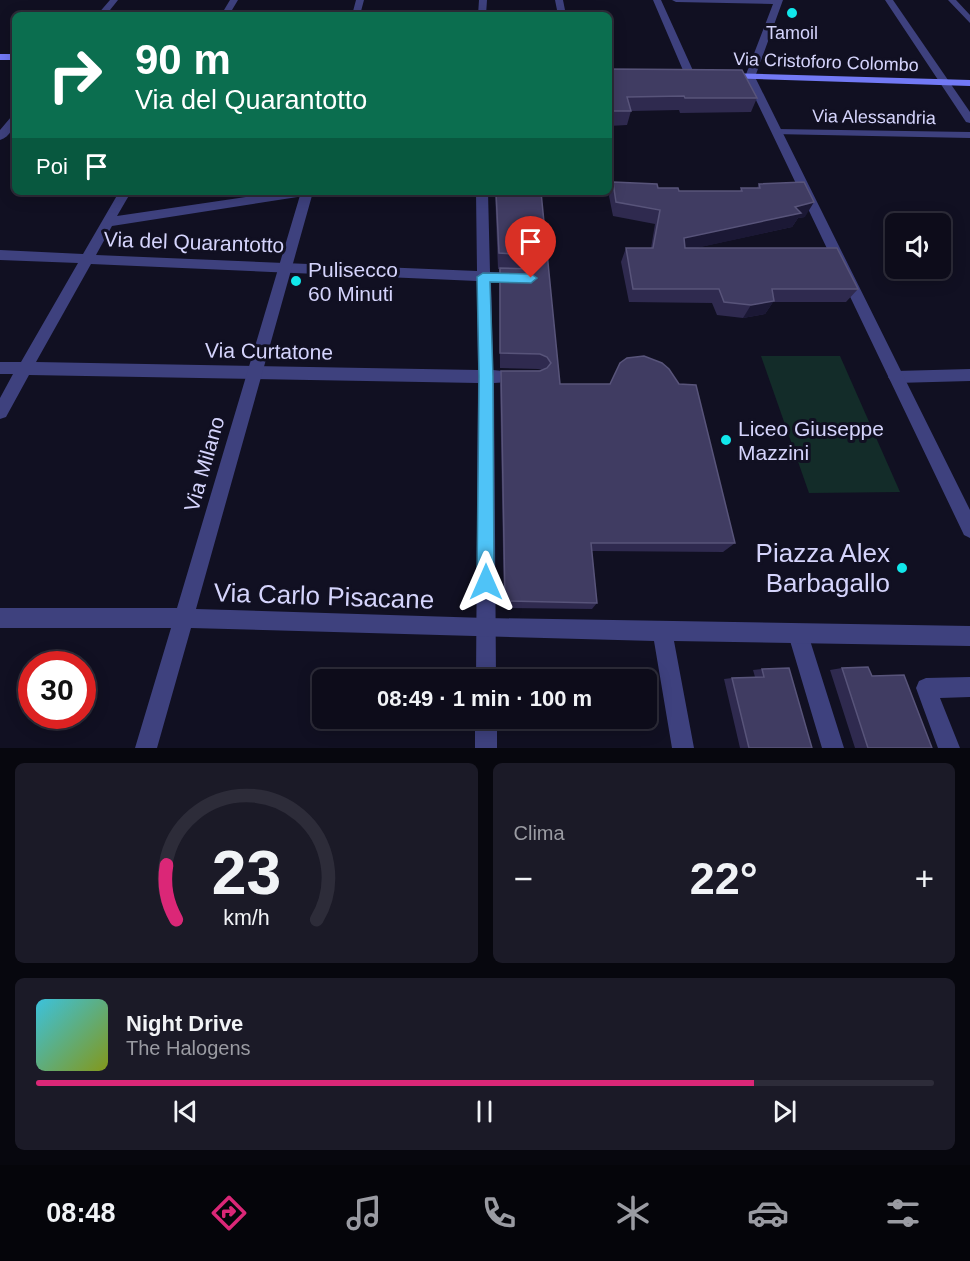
<!DOCTYPE html>
<html lang="it">
<head>
<meta charset="utf-8">
<style>
	:root { --surface:#0d0c1a; --page:#1b1a27; --text:#f1f3f6; --muted:#9a9ba2; --line:#2d2c39; --accent:#db2777 }
	body { margin:0; font-family:Helvetica,sans-serif; background:var(--page); color:var(--text); height:100vh; display:flex; flex-direction:column; font-size:22px; white-space:nowrap }
	* { box-sizing:border-box; margin:0 }
	p { font-size:20px; color:var(--muted) }
	.icon { flex:none; width:33px; height:33px; fill:none; stroke:currentColor; stroke-width:2; stroke-linecap:round; stroke-linejoin:round }
	.map { position:relative; height:748px; overflow:hidden }
	.sheet { display:flex; flex-direction:column; gap:15px; padding:15px; background:#07070e; flex:1 }
	.sheet>* { flex:none }
	.hud { position:absolute; left:12px; top:12px; width:600px; height:183px; border-radius:9px; box-shadow:0 3px 15px #0003,0 0 0 2px var(--line); background:#0b6e4f; color:#fff; overflow:hidden }
	.controls { position:absolute; left:885px; top:213px; display:grid; gap:12px }
	.controls a { display:grid; place-items:center; width:66px; height:66px; border-radius:9px; background:var(--surface); box-shadow:0 3px 15px #0003,0 0 0 2px var(--line); font-size:30px }
	.speed { position:absolute; left:18px; top:651px; display:flex; gap:12px; font-size:30px; font-weight:700; text-align:center }
	.speed>* { display:grid; place-content:center; width:78px; height:78px; border-radius:50%; background:var(--surface); box-shadow:0 3px 15px #0003,0 0 0 2px var(--line); line-height:1 }
	.speed .limit { border:9px solid #d22; background:#fff; color:#111 }
	.pin { position:absolute; display:grid; place-items:center; width:51px; height:51px; color:#fff; margin:-62px -26px; border-radius:50% 50% 50% 0; rotate:-45deg; box-shadow:0 0 6px #0007 }
	.pin .icon { rotate:45deg }
	.me { position:absolute; width:66px; margin:-33px; rotate:0deg; stroke-linejoin:round; filter:drop-shadow(0 0 4px #0008) }
	.turn { display:flex; align-items:center; gap:21px; height:126px; padding:0 24px; font-size:27px }
	.turn .icon { width:78px; height:78px; stroke-width:2.5 }
	.turn b { display:block; font-size:42px; line-height:51px }
	.then { display:flex; align-items:center; height:57px; padding:0 24px; background:#0003; gap:12px; font-size:22px }
	.big { font-size:45px; font-weight:700; line-height:1.1 }
	.sheet .widget { flex:1; display:flex; flex-direction:column; justify-content:center; gap:9px; min-width:0; padding:0 21px; border-radius:9px; background:var(--page) }
	.sheet .dial { align-items:center; gap:0 }
	.dial svg { height:156px; overflow:visible; fill:none; stroke:var(--line); stroke-width:7; stroke-linecap:round; text-anchor:middle }
	.dial text { fill:var(--text); stroke:none }
	.song { display:flex; align-items:center; gap:18px }
	.cover { width:72px; height:72px; border-radius:9px; background:linear-gradient(135deg,hsl(190 70% 55%),hsl(70 70% 35%)) }
	.played { height:6px; border-radius:3px; background:linear-gradient(90deg,var(--accent) 80%,var(--line) 80%) }
	.keys { display:flex; justify-content:space-around; direction:ltr }
	.heat { display:flex; justify-content:space-between; align-items:center; font-size:33px; direction:ltr }
	.sheet .tiles { flex:1; display:grid; gap:15px; grid-template-columns:1fr 1fr }
	.widget:last-child { grid-column:span 2 }
	.trip { position:absolute; left:312px; top:669px; width:345px; height:60px; border-radius:9px; background:var(--surface); box-shadow:0 3px 15px #0003,0 0 0 2px var(--line); font-weight:700; line-height:60px; text-align:center }
	.tab-bar { display:flex; height:96px; justify-content:space-around; align-items:center; background:#05050a; color:var(--muted) }
	.tab-bar .icon { width:42px; height:42px }
	.tab-bar .active { color:var(--accent) }
	.tab-bar b { font-size:27px; color:var(--text) }
	.map>svg:first-child { display:block }
</style>
</head>
<body>
<div class="map">
<svg width="970" height="748" viewBox="0 0 970 748">
	<rect width="100%" height="100%" fill="#111022"/>
	<path fill="#132c29" d="M761,356H840L900,492L809,493Z"/>
	<g fill="none" stroke-linecap="round" stroke-linejoin="round">
		<path fill="#3e417e" fill-rule="evenodd" d="M110,0H118L106,15H97Z
			M230,0H238L229,15H221Z
			M479,0H487L486,15H478Z
			M555,0H563L566,15H558Z
			M653,0H661L695,75L693,77L685,75Z
			M885,0H893L970,112V123L966,122Z
			M948,0H956L970,15V23Z
			M15,116C15,126 10,137 0,140V130L11,117Z
			M777,129L970,132V138L773,134V130Z
			M119,192H131L117,216L279,192H310L304,196L112,226L96,255L477,271L476,192H488L490,272L518,273L525,278L518,283L491,282L493,370L524,373L527,377L524,381L494,383L496,680H476L478,383L29,375L6,417L0,419V398L13,374H0V362H21L78,263L0,260V250L83,254ZM91,264L477,281L478,370L36,362Z
			M970,369V381L896,383L891,381L888,377L891,373L896,371Z
			M798,624L805,627L808,634L844,748H822L788,634L791,627Z
			M970,677V697L940,698L960,748H938L916,688L919,681L926,678Z
			M475,718H497V748H475Z"/>
		<path fill="#3e417e" fill-rule="evenodd" d="M356,0H364L360,15H352Z
			M672,0H783L755,77L970,510V538L964,535L745,77L773,4L676,2Z
			M301,192H313L196,609L486,618L970,626V646L674,641L694,748H672L654,641L191,628L157,748H135L171,628H0V608H177Z"/>
		<path fill="#7279f5" fill-rule="evenodd" d="M0,54H15V60H0Z
			M726,73L970,80V86L723,78L721,76Z"/>
	</g>
	<path fill="#2f2a4f" d="M609,69L757,98L751,112L680,113L679,110L631,111L627,125L609,126Z
		M613,182L679,191H740L741,188H757L759,184L805,217L798,218L792,227L695,248L858,289L846,302H773L765,314L743,318L717,315L712,303L629,302L621,262L626,248H651L655,224L613,216L609,196Z
		M495,192H541L560,384L735,543L723,552L592,551L597,603L592,609L504,608L500,385L501,371L542,370L538,369L500,368L499,269H498Z
		M842,668L872,676L932,748H855L830,670Z
		M762,669L812,748H740L724,679L732,678L755,677L753,670Z"/>
	<path fill="#1b1835" d="M814,202L805,217L798,218L792,227L678,252L684,238Z
		M774,301L765,314L743,318L751,305Z"/>
	<path fill="#403c62" stroke="#58547a" stroke-width="1.5" d="M609,69L742,70L757,98H685L684,96L627,97L631,111H609Z
		M613,182L657,184L658,188H678L679,191H742L741,188H760L759,184L804,182L814,202L795,207L801,213L684,238L685,248H837L858,289H772L774,301L751,305L724,302L719,289H633L626,248H653L660,210L616,202Z
		M496,192H541L560,384H610L620,363L627,358L644,356L662,363L669,369L679,384L696,385L735,543H591L597,603L505,601L501,371H540L547,368L551,363L547,357L540,354L500,353V268L533,269L542,262L533,255L499,253Z
		M868,667L872,676L904,675L932,748H868L842,668Z
		M789,668L812,748H749L732,678L764,677L762,669Z"/>
	<path fill="#4fc3f7" stroke="#337fa1" stroke-width="1.5" d="M483,273L531,274L537,278L531,283L490,282L493,376L494,582L492,588L486,591L480,588L477,582L479,376L477,277Z"/>
	<g fill="#11e7eb" stroke="#111022" stroke-width="2">
		<circle cx="792" cy="13" r="6"/>
		<circle cx="296" cy="281" r="6"/>
		<circle cx="726" cy="440" r="6"/>
		<circle cx="902" cy="568" r="6"/>
	</g>
	<g text-anchor="middle" dominant-baseline="central" stroke-width="6" stroke-linejoin="round" paint-order="stroke">
		<g font-size="18" fill="#d5d4fc" stroke="#111022">
			<text x="792" y="33">Tamoil</text>
		</g>
		<g font-size="18" fill="#d5d4fc" stroke="#111022">
			<text transform="translate(826 62) rotate(2)">Via Cristoforo Colombo</text>
			<text transform="translate(874 117) rotate(1)">Via Alessandria</text>
		</g>
		<g font-size="21" fill="#d5d4fc" stroke="#111022">
			<text transform="translate(194 242) rotate(2)">Via del Quarantotto</text>
			<text transform="translate(269 351) rotate(1)">Via Curtatone</text>
			<text transform="translate(204 464) rotate(-74)">Via Milano</text>
		</g>
		<g font-size="21" fill="#d5d4fc" stroke="#111022" text-anchor="start">
			<text x="308" y="269">Pulisecco<tspan x="308" dy="24">60 Minuti</tspan></text>
			<text x="738" y="428">Liceo Giuseppe<tspan x="738" dy="24">Mazzini</tspan></text>
		</g>
		<g font-size="26" fill="#d5d4fc" stroke="#111022" text-anchor="end">
			<text x="890" y="553">Piazza Alex<tspan x="890" dy="30">Barbagallo</tspan></text>
		</g>
		<g font-size="26" fill="#d5d4fc" stroke="#111022">
			<text transform="translate(324 596) rotate(2)">Via Carlo Pisacane</text>
		</g>
	</g>
</svg>
<div class="controls">
<a><svg class="icon" aria-label="sound" viewBox="0 0 24 24"><path d="M4 9h4l5-4v14l-5-4H4zM17 9q2 3 0 6"/></svg></a>
</div>
<div class="speed"><div class="limit">30</div></div>
<div class="pin" style="left:531px;top:278px;background:#d93025"><svg class="icon" aria-label="arrive" viewBox="0 0 24 24"><path d="M6 21V4h12l-3 4 3 4H6"/></svg></div>
<svg class="me" style="left:486px;top:582px" viewBox="-20 -20 40 40"><path d="M0-17L14 15 0 8-14 15z" fill="#4fc3f7" stroke="#fff" stroke-width="4"/></svg>
<div class="trip">08:49 · 1 min · 100 m</div>
<div class="hud">
<div class="turn"><svg class="icon" aria-label="right" viewBox="0 0 24 24"><path d="M7 20v-9h11M14 6l5 5-5 5"/></svg><div><b>90 m</b>Via del Quarantotto</div></div>
<div class="then">Poi<svg class="icon" aria-label="arrive" viewBox="0 0 24 24"><path d="M6 21V4h12l-3 4 3 4H6"/></svg></div>
</div>
</div>
<section class="sheet">
<div class="tiles">
<div class="widget dial"><svg viewBox="0 0 100 80">
<path d="M14 69A42 42 0 1 1 86 69"/>
<path d="M14 69A42 42 0 0 1 9 41" stroke="#db2777"/>
<text x="50" y="56" font-size="32" font-weight="700">23</text>
<text x="50" y="72" font-size="11">km/h</text>
</svg></div>
<div class="widget"><p>Clima</p>
<div class="heat"><a>−</a><b class="big">22°</b><a>+</a></div>
</div>
<div class="widget">
<div class="song"><i class="cover"></i><div><b>Night Drive</b><p>The Halogens</p></div></div>
<div class="played"></div>
<div class="keys"><svg class="icon" aria-label="previous" viewBox="0 0 24 24"><path d="M18 5L8 12l10 7zM5 5v14"/></svg><svg class="icon" aria-label="pause" viewBox="0 0 24 24"><path d="M8 5v14M16 5v14"/></svg><svg class="icon" aria-label="next" viewBox="0 0 24 24"><path d="M6 5l10 7-10 7zM19 5v14"/></svg></div>
</div>
</div>
</section>
<nav class="tab-bar">
<b>08:48</b>
<svg class="icon active" aria-label="directions" viewBox="0 0 24 24"><path d="M12 3l9 9-9 9-9-9zM9 14v-3h6M13 9l2 2-2 2"/></svg>
<svg class="icon" aria-label="music" viewBox="0 0 24 24"><path d="M9 18V5l10-2v13"/><circle cx="6" cy="18" r="3"/><circle cx="16" cy="16" r="3"/></svg>
<svg class="icon" aria-label="phone" viewBox="0 0 24 24"><path d="M5 4h4l2 5-3 2q2 4 5 5l2-3 5 2v4C11 20 4 13 5 4z"/></svg>
<svg class="icon" aria-label="climate" viewBox="0 0 24 24"><path d="M12 3v18M4 7l16 10M4 17L20 7"/></svg>
<svg class="icon" aria-label="car" viewBox="0 0 24 24"><path d="M5 17H2v-5l4-1 3-4h7l3 4 3 1v5h-3M9 17h6M6 11h13"/><circle cx="7" cy="17" r="2"/><circle cx="17" cy="17" r="2"/></svg>
<svg class="icon" aria-label="filters" viewBox="0 0 24 24"><path d="M4 7h16M4 17h16"/><circle cx="9" cy="7" r="2"/><circle cx="15" cy="17" r="2"/></svg>
</nav>
</body>
</html>
